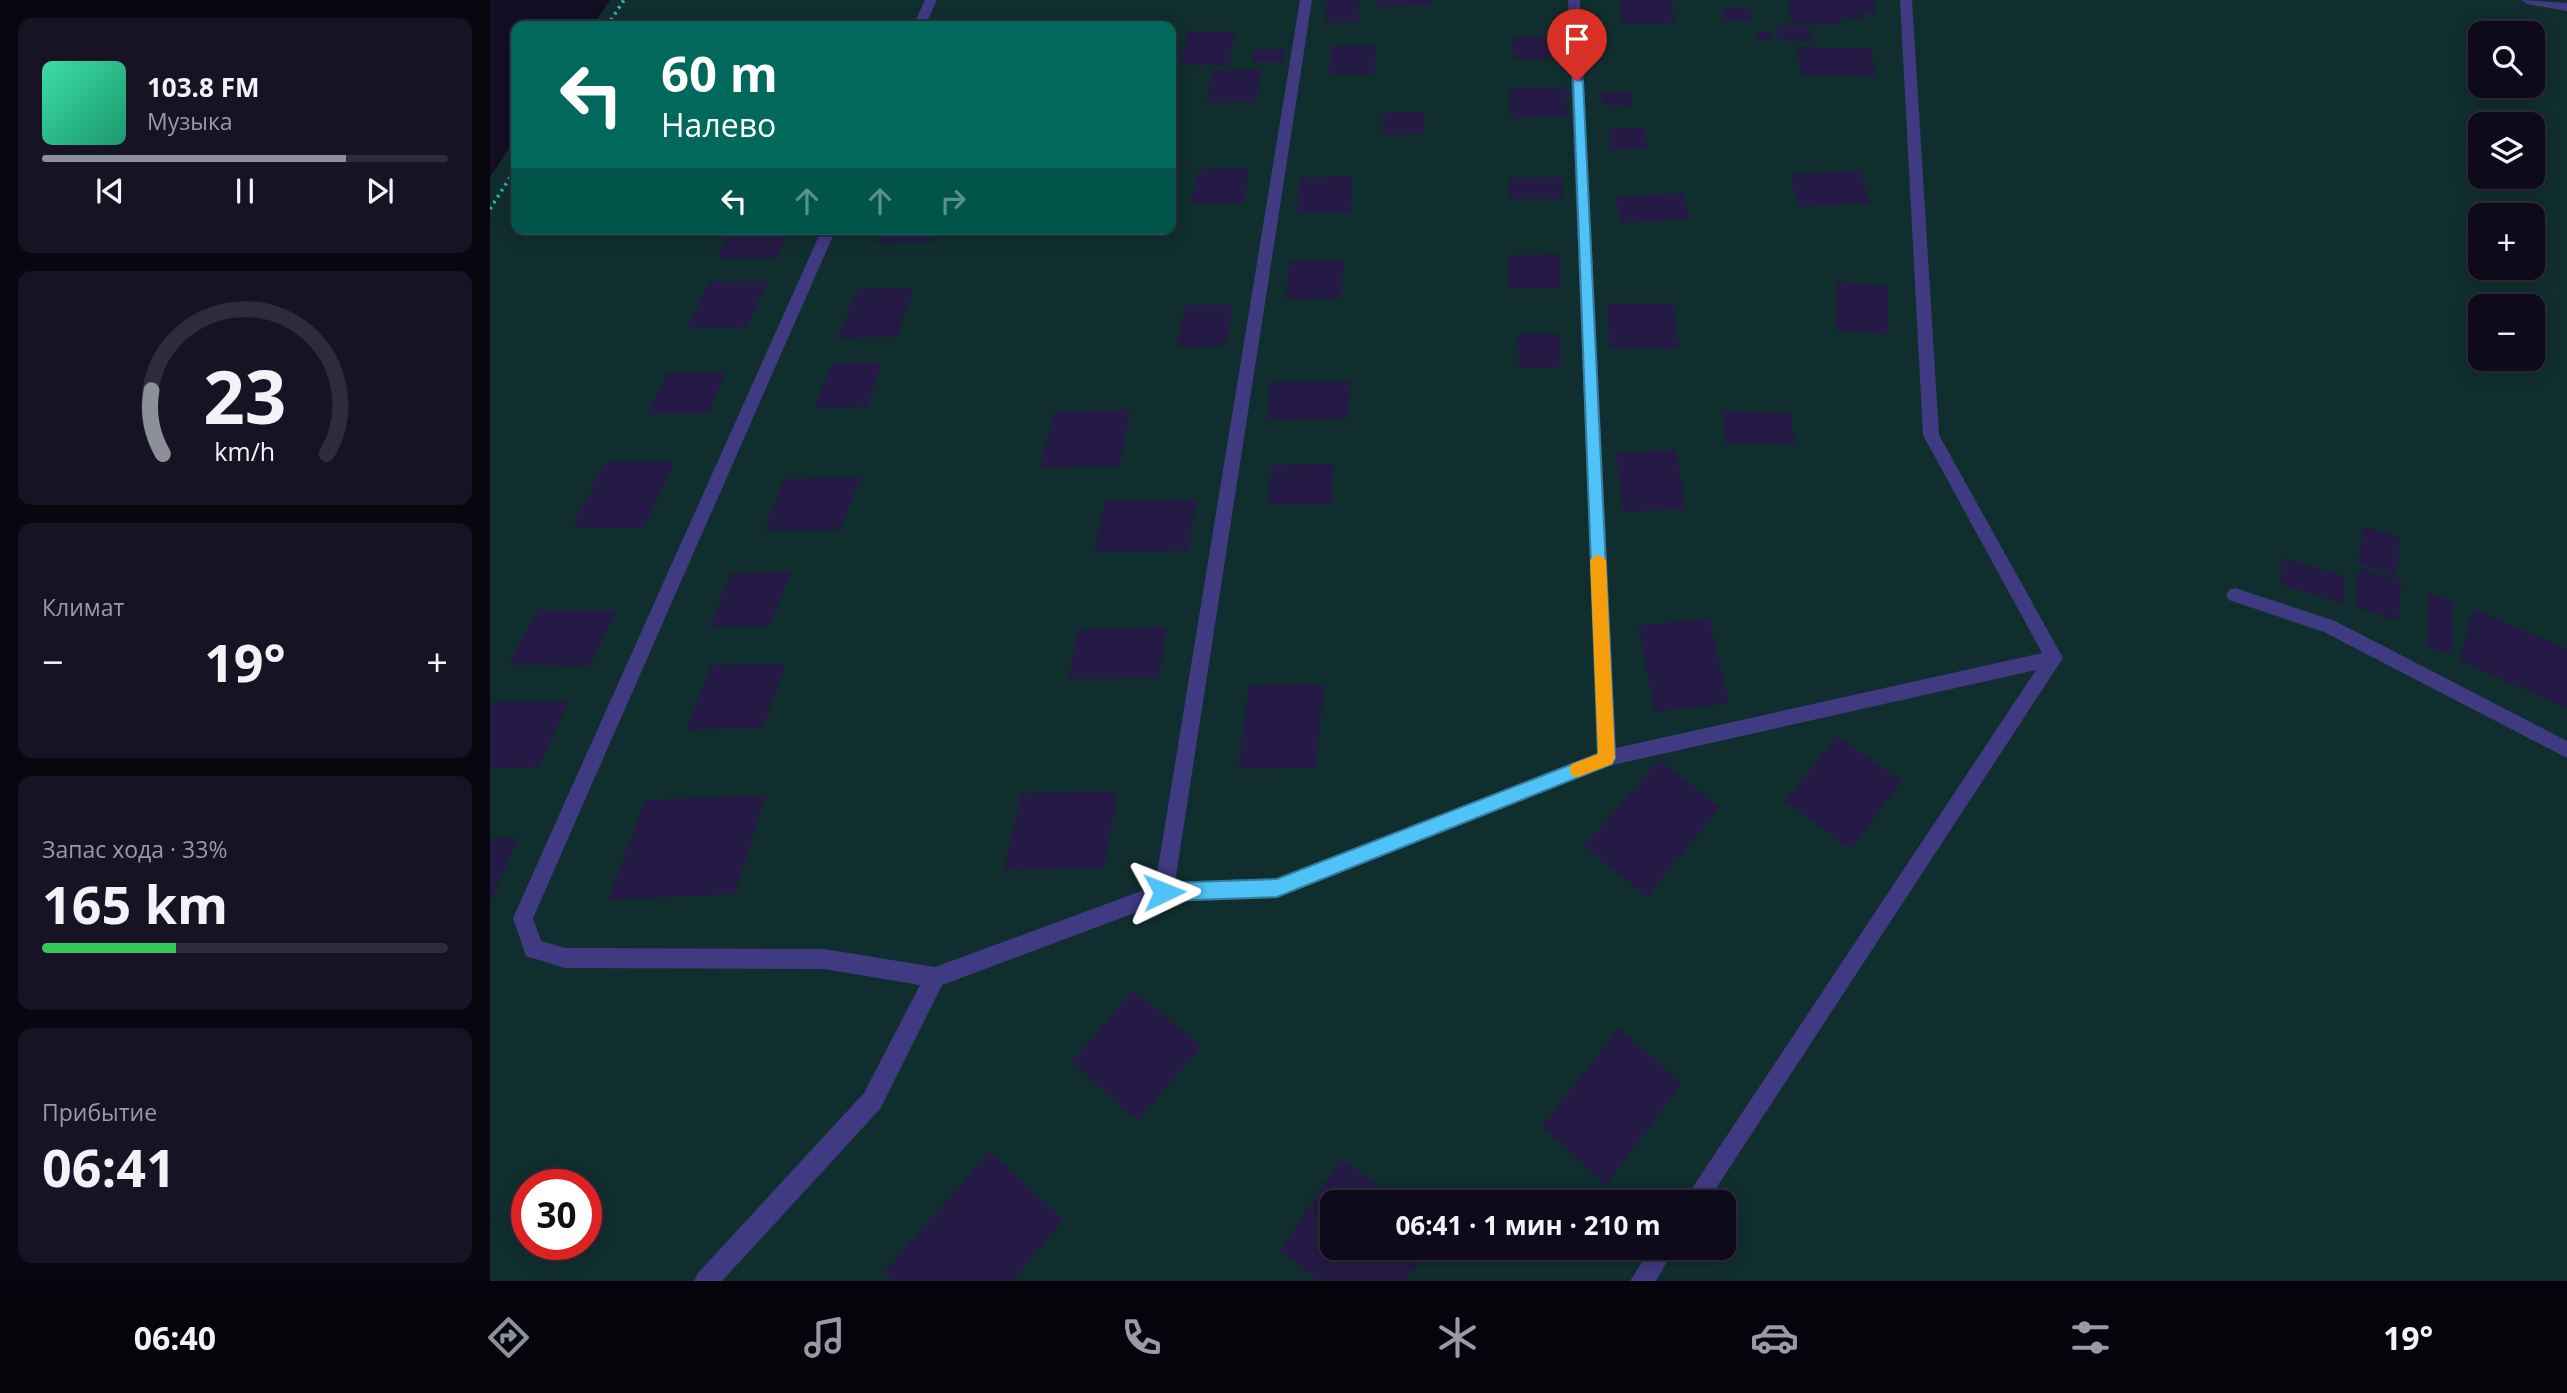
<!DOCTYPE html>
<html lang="ru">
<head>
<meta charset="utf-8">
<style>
	:root { --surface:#0e0a1b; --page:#171324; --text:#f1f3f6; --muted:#9b9aa3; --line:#2e2b3a; --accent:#8c9099 }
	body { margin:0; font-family:"Open Sans",sans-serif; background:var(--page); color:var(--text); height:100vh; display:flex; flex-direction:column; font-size:26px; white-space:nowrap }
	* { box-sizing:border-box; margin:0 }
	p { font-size:23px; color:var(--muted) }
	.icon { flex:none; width:38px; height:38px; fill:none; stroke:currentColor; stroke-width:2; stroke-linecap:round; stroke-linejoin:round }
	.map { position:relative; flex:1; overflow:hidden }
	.sheet { display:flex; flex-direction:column; gap:18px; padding:18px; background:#08060f; width:490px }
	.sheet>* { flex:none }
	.banner { position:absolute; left:21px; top:21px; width:665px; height:214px; border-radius:14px; box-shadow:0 4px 18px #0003,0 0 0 2px var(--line); background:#00695c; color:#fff; overflow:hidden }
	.tools { position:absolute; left:1978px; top:21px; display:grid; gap:14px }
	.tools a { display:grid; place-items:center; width:77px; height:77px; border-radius:14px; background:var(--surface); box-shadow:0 4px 18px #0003,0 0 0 2px var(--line); font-size:35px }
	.speed { position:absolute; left:21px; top:1169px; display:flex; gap:14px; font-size:35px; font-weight:700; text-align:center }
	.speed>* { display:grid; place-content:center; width:91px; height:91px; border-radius:50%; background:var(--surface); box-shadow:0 4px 18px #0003,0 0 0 2px var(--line); line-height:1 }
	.speed .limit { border:10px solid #d22; background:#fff; color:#111 }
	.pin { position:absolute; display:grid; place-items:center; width:60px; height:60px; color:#fff; margin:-72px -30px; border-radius:50% 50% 50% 0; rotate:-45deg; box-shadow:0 0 7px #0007 }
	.pin .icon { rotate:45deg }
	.me { position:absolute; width:77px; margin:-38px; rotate:88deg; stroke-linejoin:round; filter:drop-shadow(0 0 5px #0008) }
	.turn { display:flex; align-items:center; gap:24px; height:147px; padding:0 35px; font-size:32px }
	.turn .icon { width:91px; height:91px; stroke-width:2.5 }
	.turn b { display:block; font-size:49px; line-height:60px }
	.lanes { display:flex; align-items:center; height:66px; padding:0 35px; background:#0003; justify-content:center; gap:35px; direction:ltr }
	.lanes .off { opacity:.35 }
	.big { font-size:52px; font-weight:700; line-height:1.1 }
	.sheet .tile { flex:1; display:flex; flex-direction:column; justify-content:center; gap:10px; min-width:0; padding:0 24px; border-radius:14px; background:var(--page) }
	.sheet .dial { align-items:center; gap:0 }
	.dial svg { height:182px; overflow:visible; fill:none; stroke:var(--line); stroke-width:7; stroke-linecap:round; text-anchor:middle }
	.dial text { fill:var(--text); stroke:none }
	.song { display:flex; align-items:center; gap:21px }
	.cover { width:84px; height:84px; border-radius:10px; background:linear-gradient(135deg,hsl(160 70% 55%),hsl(160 70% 35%)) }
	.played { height:7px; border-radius:4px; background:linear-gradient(90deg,var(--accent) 75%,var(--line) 75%) }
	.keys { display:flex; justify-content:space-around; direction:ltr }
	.heat { display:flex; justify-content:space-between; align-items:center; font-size:38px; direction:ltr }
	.charge { height:10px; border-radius:5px; background:linear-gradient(90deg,#34c759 33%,var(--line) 0) }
	.trip { position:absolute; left:830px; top:1190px; width:416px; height:70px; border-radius:14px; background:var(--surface); box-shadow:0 4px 18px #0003,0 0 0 2px var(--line); font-weight:700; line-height:70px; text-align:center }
	.menu { display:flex; height:112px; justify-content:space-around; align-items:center; background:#06040b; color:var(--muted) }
	.menu .icon { width:49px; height:49px }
	.menu .current { color:var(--accent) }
	.menu b { font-size:32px; color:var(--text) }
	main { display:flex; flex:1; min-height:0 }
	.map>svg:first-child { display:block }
</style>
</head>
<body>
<main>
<section class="sheet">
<div class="tile">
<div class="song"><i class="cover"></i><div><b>103.8 FM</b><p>Музыка</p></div></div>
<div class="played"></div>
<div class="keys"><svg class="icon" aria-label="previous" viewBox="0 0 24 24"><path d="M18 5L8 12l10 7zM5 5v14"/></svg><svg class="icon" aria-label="pause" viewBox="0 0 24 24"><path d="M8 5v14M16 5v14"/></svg><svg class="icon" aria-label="next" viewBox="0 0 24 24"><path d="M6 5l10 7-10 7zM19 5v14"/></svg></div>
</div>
<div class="tile dial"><svg viewBox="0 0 100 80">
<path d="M14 69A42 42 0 1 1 86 69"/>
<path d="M14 69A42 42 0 0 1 9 41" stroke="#8c9099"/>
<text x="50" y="56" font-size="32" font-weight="700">23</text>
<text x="50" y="72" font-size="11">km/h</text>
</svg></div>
<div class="tile"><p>Климат</p>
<div class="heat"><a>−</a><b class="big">19°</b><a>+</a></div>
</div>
<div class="tile"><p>Запас хода · 33%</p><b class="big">165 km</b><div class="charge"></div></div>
<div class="tile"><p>Прибытие</p><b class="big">06:41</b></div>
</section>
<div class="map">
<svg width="2077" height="1281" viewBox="0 0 2077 1281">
	<rect width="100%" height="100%" fill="#130e24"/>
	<path fill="#112e2e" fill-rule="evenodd" d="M120,0H2077V1281H0V177L26,138V229H681V26H102ZM1990,33H2042V86H1990ZM1990,124H2042V177H1990ZM1990,215H2042V268H1990ZM1990,306H2042V359H1990ZM37,1185H96V1244H37ZM842,1202H1234V1248H842Z"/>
	<path fill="#251a45" d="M837,0H869L868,22L835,23Z
		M886,0H943V5L885,7Z
		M1129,0H1182L1185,23L1132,24Z
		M1299,0H1383L1386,14L1373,13L1374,19L1350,18L1351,25L1301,23Z
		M1233,7L1261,8L1262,21H1234Z
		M1287,25L1320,26L1321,42L1288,40Z
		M698,31H745L739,65H690Z
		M1267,31H1282V40L1267,39Z
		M1023,37H1071L1072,58L1024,59Z
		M842,46H886L884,74H839Z
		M1307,47L1381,48L1387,77L1311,75Z
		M765,49H796L793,62H762Z
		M723,70H771L766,102L716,103Z
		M1076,87L1077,117L1020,118V88Z
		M1112,92H1142L1143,106L1112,105Z
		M935,112L934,134L892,135L893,113Z
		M1155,128L1157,149L1121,150L1119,129Z
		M759,168L754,203L701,204L708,169Z
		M1370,171L1380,203L1309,207L1300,174Z
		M862,176L861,212L807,214L809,178Z
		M1072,177L1073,199H1019V178Z
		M1193,193L1200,219L1131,223L1126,197Z
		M241,229H299L287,258H227Z
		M394,229H443L439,242L389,243Z
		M1070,254L1071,289H1018V255Z
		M854,260L851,298L795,299L800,261Z
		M278,281L257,327L197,328L219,282Z
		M1347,281L1398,286L1399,335L1346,330Z
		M424,288L407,337L348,338L367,289Z
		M1117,303H1183L1189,348L1120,349Z
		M695,305H743L736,346L687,347Z
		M1028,334H1070L1071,367L1029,368Z
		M392,362L377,407L324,408L342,363Z
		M236,372L218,413L157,414L177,373Z
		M861,381L858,419L777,420L781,382Z
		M641,410L629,466L550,468L564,411Z
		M1233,411L1301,413L1305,445L1235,443Z
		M1186,450L1196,509L1133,512L1126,453Z
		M115,462H185L154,528H82Z
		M844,464L841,505H778L782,465Z
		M370,477L351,530L274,531L294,479Z
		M707,499L698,551L604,552L615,501Z
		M1873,526L1910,538L1907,576L1868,563Z
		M1792,557L1855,576L1854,604L1790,584Z
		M1869,567L1912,580L1908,621L1865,607Z
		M301,572L280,626L220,627L241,573Z
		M1938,593L1962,601L1963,655L1938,647Z
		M1983,609L2077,649V708L1970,661Z
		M47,610L127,611L100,666L18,665Z
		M1219,618L1239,704L1165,712L1148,626Z
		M677,627L669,678L578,679L588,629Z
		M296,664L273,728L196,730L221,665Z
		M834,684L826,768L748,769L759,685Z
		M79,701L49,767L0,768V710L4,702Z
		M1347,736L1412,781L1361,849L1295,801Z
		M1169,760L1230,807L1157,897L1094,846Z
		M628,791L614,869L514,870L531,793Z
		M276,795L245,894L118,900L155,800Z
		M0,838H29L0,902Z
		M644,990L711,1046L648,1121L581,1062Z
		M1129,1028L1192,1083L1116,1186L1052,1126Z
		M500,1151L573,1220L523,1281H403L394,1272Z
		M851,1158L910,1202H842V1248H937L916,1281H829L790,1250Z"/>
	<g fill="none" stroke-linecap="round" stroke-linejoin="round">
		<path stroke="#2fb5b4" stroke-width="3.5" stroke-dasharray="2.5 4.5" stroke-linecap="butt" d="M117,26L134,0
			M0,209L26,168"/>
		<path fill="#403a83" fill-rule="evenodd" d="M2031,0L2077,3V11L2037,4Z
			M1745,588L1845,621L2077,741V758L1834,632L1739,600L1736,595L1739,590Z"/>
		<path fill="#403a83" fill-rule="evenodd" d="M435,0H447L435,26H423Z
			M810,0H822L685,882L787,878L1108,753L1078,0H1090L1126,748L1552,653L1433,435L1410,0H1422L1449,435L1573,658L1217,1202H1193L1546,670L1118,766L787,898L674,902L452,985L390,1109L232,1281H204L208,1273L374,1093L430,985L334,969L75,968L36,956L23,918L332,229H346L43,918L51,941L75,948L334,949L445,967L665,886Z
			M1161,1248H1185L1166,1281H1140Z"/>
	</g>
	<path fill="#4fc3f7" stroke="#337fa1" stroke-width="2" d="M1083,79L1093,81L1125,758L1122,764L787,897L674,901L667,898L665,892L667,886L674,883L787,879L1108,754Z"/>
	<path fill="#f59e0b" d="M1108,554L1116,560L1125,758L1122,764L1088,777L1082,775L1079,769L1082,764L1108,754L1100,560Z"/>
</svg>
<div class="tools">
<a><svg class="icon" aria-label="search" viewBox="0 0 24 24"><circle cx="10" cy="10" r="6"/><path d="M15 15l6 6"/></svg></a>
<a><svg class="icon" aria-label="layers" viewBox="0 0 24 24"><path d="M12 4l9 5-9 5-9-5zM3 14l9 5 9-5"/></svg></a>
<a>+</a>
<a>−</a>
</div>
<div class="speed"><div class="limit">30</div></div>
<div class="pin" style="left:1087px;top:81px;background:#d93025"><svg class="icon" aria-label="arrive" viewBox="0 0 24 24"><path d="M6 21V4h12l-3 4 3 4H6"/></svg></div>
<svg class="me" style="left:674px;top:892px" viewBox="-20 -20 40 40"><path d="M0-17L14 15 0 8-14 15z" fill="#4fc3f7" stroke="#fff" stroke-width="4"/></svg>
<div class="trip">06:41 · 1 мин · 210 m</div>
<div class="banner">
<div class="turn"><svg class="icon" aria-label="left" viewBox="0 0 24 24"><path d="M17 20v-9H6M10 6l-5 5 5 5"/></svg><div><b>60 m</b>Налево</div></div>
<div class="lanes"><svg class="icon" aria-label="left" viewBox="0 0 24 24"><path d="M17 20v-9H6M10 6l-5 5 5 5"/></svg><svg class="icon off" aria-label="ahead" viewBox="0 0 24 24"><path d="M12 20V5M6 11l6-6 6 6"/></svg><svg class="icon off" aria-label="ahead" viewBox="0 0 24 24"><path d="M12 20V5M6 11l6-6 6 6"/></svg><svg class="icon off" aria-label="right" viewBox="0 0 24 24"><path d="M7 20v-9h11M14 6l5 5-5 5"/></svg></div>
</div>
</div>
</main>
<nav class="menu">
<b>06:40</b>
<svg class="icon current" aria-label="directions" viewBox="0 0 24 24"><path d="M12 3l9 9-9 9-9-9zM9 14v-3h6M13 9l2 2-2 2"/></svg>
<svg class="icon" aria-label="music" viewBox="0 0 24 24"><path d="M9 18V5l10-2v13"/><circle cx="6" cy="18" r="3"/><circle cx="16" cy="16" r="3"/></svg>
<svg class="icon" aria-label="phone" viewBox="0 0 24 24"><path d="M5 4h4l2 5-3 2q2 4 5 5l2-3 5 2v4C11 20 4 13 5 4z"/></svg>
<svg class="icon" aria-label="climate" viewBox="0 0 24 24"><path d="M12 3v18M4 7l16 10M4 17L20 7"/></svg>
<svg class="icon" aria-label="car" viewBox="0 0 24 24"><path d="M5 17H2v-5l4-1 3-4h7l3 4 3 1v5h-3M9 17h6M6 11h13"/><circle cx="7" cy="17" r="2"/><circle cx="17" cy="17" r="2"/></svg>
<svg class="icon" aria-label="filters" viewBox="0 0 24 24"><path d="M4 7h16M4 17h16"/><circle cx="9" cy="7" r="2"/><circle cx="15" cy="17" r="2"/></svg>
<b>19°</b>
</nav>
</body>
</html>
